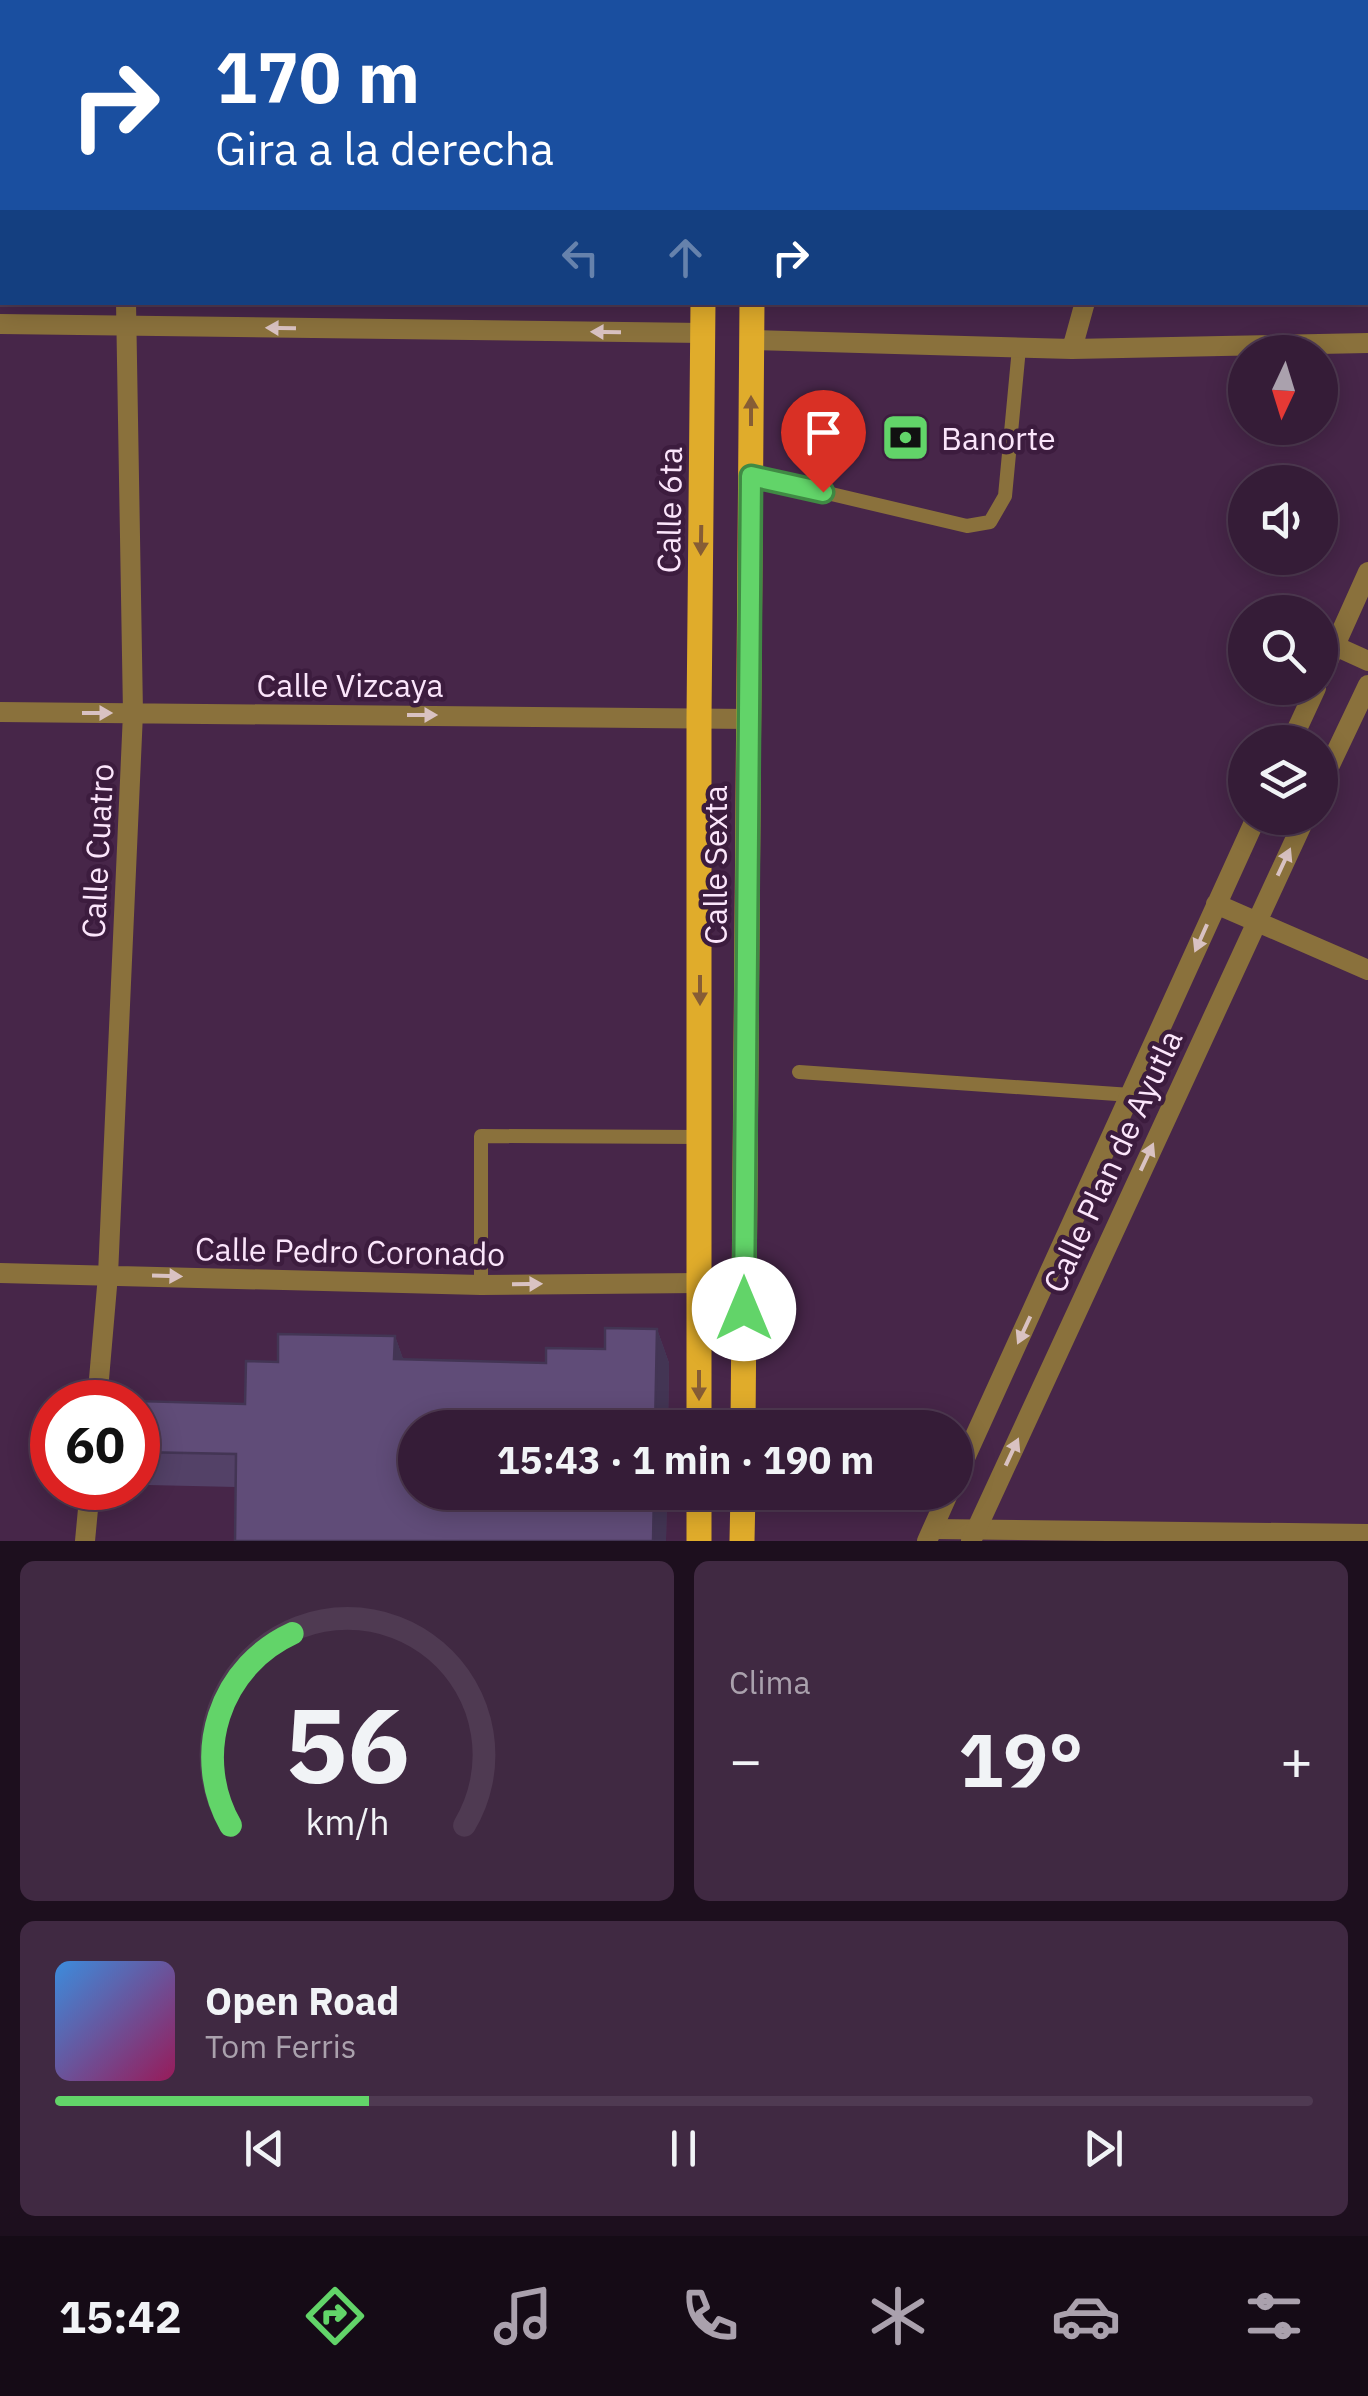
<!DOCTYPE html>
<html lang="es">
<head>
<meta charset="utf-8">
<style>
	:root { --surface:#351c37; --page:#402942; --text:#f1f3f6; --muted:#aaa1ad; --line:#4f3a52; --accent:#62d469 }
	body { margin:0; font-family:"IBM Plex Sans",sans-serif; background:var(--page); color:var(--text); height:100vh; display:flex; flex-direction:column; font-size:38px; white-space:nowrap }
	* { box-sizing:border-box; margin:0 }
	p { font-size:32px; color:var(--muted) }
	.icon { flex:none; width:55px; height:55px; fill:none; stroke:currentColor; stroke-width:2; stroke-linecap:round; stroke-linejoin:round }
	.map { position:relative; height:1541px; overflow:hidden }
	.sheet { display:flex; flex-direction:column; gap:20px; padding:20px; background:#1d0f1e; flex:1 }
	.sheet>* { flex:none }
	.guide { position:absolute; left:0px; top:0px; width:1370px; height:305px; box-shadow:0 5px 25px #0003,0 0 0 2px var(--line); background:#1a4fa0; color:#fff; overflow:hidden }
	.needle { width:65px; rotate:184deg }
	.buttons { position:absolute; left:1228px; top:335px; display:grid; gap:20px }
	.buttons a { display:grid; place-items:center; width:110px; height:110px; border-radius:50%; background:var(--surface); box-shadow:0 5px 25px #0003,0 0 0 2px var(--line); font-size:50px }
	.speed { position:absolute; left:30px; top:1380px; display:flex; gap:20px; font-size:50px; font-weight:700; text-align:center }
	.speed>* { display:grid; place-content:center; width:130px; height:130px; border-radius:50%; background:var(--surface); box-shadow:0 5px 25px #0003,0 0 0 2px var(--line); line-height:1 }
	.speed .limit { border:15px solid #d22; background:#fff; color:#111 }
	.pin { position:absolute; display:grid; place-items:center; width:85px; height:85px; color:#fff; margin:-102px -42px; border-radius:50% 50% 50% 0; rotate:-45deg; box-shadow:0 0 10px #0007 }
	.pin .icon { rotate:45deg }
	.me { position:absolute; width:110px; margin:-55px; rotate:0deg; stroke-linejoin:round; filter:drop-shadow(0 0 8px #0008) }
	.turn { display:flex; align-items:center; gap:35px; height:210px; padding:0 50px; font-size:45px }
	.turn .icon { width:130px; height:130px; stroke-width:2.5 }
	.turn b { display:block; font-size:70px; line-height:85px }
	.lanes { display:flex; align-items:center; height:95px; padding:0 50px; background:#0003; justify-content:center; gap:50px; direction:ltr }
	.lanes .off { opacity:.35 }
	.big { font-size:75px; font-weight:700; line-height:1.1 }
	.sheet .widget { flex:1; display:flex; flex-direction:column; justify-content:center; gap:15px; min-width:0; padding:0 35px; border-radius:15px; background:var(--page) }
	.sheet .dial { align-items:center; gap:0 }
	.dial svg { height:260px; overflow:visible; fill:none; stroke:var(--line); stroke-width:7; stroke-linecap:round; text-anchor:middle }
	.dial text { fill:var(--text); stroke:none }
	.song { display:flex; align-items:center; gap:30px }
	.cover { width:120px; height:120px; border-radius:15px; background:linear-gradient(135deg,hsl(210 70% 55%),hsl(330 70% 35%)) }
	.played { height:10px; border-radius:5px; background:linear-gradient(90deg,var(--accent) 25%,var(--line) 25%) }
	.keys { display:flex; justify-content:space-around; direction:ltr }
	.heat { display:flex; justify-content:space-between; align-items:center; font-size:55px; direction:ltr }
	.sheet .tiles { flex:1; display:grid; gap:20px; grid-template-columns:1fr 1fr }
	.widget:last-child { grid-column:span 2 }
	.trip { position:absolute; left:398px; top:1410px; width:575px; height:100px; border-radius:50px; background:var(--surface); box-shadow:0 5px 25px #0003,0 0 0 2px var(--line); font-weight:700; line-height:100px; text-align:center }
	.tab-bar { display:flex; height:160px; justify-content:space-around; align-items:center; background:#150b16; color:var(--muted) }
	.tab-bar .icon { width:70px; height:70px }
	.tab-bar .on { color:var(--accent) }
	.tab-bar b { font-size:45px; color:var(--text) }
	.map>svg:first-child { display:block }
</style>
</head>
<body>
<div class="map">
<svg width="1368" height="1541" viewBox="0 0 1368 1541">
	<rect width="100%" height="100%" fill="#472649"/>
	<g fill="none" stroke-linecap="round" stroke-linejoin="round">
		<path stroke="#8a713c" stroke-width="14" d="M751,475L967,526L990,522L1005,496L1019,348
			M799,1072L1131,1095
			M481,1285V1136L700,1137"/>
		<path stroke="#8a713c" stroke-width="20" d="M132,2V0
			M1172,2L1173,0
			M0,324L703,333
			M752,340L1072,349L1368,343
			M1072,349L1085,302
			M1335,646L1368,661
			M0,712L749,719
			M0,1273L481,1285L699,1283
			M97,1402L108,1275L133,713L126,302
			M933,1529L1368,1534
			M85,1541L90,1488"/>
		<path stroke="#8a713c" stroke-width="20" d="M1320,679L1368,572
			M1291,742L1316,688
			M1320,786L1368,685
			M1216,904L1368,970
			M955,1480L1256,818
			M927,1541L949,1492
			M971,1541L1305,818"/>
		<path stroke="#e0ac2b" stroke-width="25" d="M707,2V0
			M752,2V0
			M699,1428V718L703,302
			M743,1428L752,302
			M699,1541V1492
			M742,1541L743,1492"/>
	</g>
	<path fill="#534167" d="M657,1329L669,1363L666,1541H235L236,1487L148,1485L138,1456L137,1401L245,1404L278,1362L395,1336L403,1359L546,1363L605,1349Z"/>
	<path fill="#433554" d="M657,1329L669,1363L668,1428H655Z
		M395,1336L407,1370L394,1359Z
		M654,1492H667L666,1541H653Z"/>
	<path fill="#604c78" stroke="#433554" stroke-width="2.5" d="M605,1328L657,1329L655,1428H415V1492H654L653,1541H235L236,1454L138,1452L137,1401L245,1404L246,1361L278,1362V1334L395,1336L394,1359L546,1363V1348L605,1349Z"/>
	<defs><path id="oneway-solid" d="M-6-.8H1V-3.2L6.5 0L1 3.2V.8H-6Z" transform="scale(2.5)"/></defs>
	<g fill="#d9c2c2">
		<use href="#oneway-solid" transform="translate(281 328) rotate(-179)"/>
		<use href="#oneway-solid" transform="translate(606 332) rotate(-179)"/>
		<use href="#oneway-solid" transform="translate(97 713)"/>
		<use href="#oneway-solid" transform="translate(422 715)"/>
		<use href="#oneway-solid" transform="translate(1284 862) rotate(-65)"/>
		<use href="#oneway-solid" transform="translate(1201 938) rotate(114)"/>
		<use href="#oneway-solid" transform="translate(1147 1157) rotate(-65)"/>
		<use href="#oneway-solid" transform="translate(167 1276) rotate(2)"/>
		<use href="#oneway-solid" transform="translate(527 1284) rotate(-1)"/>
		<use href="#oneway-solid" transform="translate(1024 1330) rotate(115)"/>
		<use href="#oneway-solid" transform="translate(1012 1452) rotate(-65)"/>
	</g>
	<g fill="#865d35">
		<use href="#oneway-solid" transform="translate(751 411) rotate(-90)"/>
		<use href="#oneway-solid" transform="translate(701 540) rotate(91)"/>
		<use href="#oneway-solid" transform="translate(700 990) rotate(90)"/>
		<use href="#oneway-solid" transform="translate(699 1385) rotate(90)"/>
	</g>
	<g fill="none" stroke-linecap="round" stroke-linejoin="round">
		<defs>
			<path id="route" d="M744,1309L751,476L823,492"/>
		</defs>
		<use href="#route" stroke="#408a44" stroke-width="25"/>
		<use href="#route" stroke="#62d469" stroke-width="18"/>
	</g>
	<defs>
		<symbol id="bank-square" viewBox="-11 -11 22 22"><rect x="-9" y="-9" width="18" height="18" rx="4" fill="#62d469" stroke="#3c1c3e"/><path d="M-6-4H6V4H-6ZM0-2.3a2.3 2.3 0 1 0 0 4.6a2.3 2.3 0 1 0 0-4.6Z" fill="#111"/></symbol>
	</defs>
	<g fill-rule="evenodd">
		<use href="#bank-square" x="878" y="410" width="55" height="55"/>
	</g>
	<g text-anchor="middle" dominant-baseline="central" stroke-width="9" stroke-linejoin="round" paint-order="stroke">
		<g font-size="32" fill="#fbe5fb" stroke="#3c1c3e" text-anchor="start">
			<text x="941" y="438">Banorte</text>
		</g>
		<g font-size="32" fill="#fbe5fb" stroke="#3c1c3e">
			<text transform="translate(669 510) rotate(-89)">Calle 6ta</text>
			<text x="350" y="685">Calle Vizcaya</text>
			<text transform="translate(97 851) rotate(-87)">Calle Cuatro</text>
			<text transform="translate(715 865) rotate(-90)">Calle Sexta</text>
			<text transform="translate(1112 1161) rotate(-65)">Calle Plan de Ayutla</text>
			<text transform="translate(350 1251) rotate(1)">Calle Pedro Coronado</text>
		</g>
	</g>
</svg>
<div class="buttons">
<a><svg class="needle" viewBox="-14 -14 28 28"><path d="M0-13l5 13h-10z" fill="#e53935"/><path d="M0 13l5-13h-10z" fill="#aaa1ad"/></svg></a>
<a><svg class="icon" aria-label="sound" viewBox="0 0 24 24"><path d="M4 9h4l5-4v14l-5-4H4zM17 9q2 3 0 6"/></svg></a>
<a><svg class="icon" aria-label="search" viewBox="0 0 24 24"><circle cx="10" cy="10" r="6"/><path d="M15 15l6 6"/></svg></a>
<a><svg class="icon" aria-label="layers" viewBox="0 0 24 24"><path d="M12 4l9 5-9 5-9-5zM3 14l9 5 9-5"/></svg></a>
</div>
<div class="speed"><div class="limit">60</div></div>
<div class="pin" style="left:823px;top:492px;background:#d93025"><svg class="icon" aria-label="arrive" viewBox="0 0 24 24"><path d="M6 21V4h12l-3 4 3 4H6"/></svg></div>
<svg class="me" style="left:744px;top:1309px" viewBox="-20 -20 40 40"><circle r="19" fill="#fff"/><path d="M0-13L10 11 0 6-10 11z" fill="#62d469"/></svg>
<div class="trip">15:43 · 1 min · 190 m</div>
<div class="guide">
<div class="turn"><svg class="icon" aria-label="right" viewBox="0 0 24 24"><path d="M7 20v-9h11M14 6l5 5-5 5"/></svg><div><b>170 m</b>Gira a la derecha</div></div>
<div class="lanes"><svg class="icon off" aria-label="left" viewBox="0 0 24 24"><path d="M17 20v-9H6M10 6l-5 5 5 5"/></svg><svg class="icon off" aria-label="ahead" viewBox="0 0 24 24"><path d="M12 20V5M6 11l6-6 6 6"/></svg><svg class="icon" aria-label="right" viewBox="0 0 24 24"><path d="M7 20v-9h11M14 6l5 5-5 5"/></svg></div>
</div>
</div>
<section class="sheet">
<div class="tiles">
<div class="widget dial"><svg viewBox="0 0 100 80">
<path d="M14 69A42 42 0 1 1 86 69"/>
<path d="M14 69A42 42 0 0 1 33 10" stroke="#62d469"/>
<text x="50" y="56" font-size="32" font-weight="700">56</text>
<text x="50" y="72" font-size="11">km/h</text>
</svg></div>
<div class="widget"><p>Clima</p>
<div class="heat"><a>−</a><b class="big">19°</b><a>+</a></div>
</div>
<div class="widget">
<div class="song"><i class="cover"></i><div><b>Open Road</b><p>Tom Ferris</p></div></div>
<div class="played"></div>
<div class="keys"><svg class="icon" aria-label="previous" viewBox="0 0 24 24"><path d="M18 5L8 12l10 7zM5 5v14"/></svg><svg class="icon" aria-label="pause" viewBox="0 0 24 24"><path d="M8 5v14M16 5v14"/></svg><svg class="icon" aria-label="next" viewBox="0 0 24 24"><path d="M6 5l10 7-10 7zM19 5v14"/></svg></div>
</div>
</div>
</section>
<nav class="tab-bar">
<b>15:42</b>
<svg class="icon on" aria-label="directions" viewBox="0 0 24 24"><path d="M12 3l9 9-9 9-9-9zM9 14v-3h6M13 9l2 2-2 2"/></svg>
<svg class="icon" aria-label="music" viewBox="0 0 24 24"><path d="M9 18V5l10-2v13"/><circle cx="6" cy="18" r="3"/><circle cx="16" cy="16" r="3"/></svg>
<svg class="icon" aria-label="phone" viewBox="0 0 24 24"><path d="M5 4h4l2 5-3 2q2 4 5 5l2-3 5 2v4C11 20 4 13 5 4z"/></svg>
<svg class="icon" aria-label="climate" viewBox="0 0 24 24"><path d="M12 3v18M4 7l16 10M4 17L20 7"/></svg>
<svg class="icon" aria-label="car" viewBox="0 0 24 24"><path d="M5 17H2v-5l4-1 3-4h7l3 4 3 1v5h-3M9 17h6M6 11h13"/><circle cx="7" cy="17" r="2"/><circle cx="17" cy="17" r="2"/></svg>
<svg class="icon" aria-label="filters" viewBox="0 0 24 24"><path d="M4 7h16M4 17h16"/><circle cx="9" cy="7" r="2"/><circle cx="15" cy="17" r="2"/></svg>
</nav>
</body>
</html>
